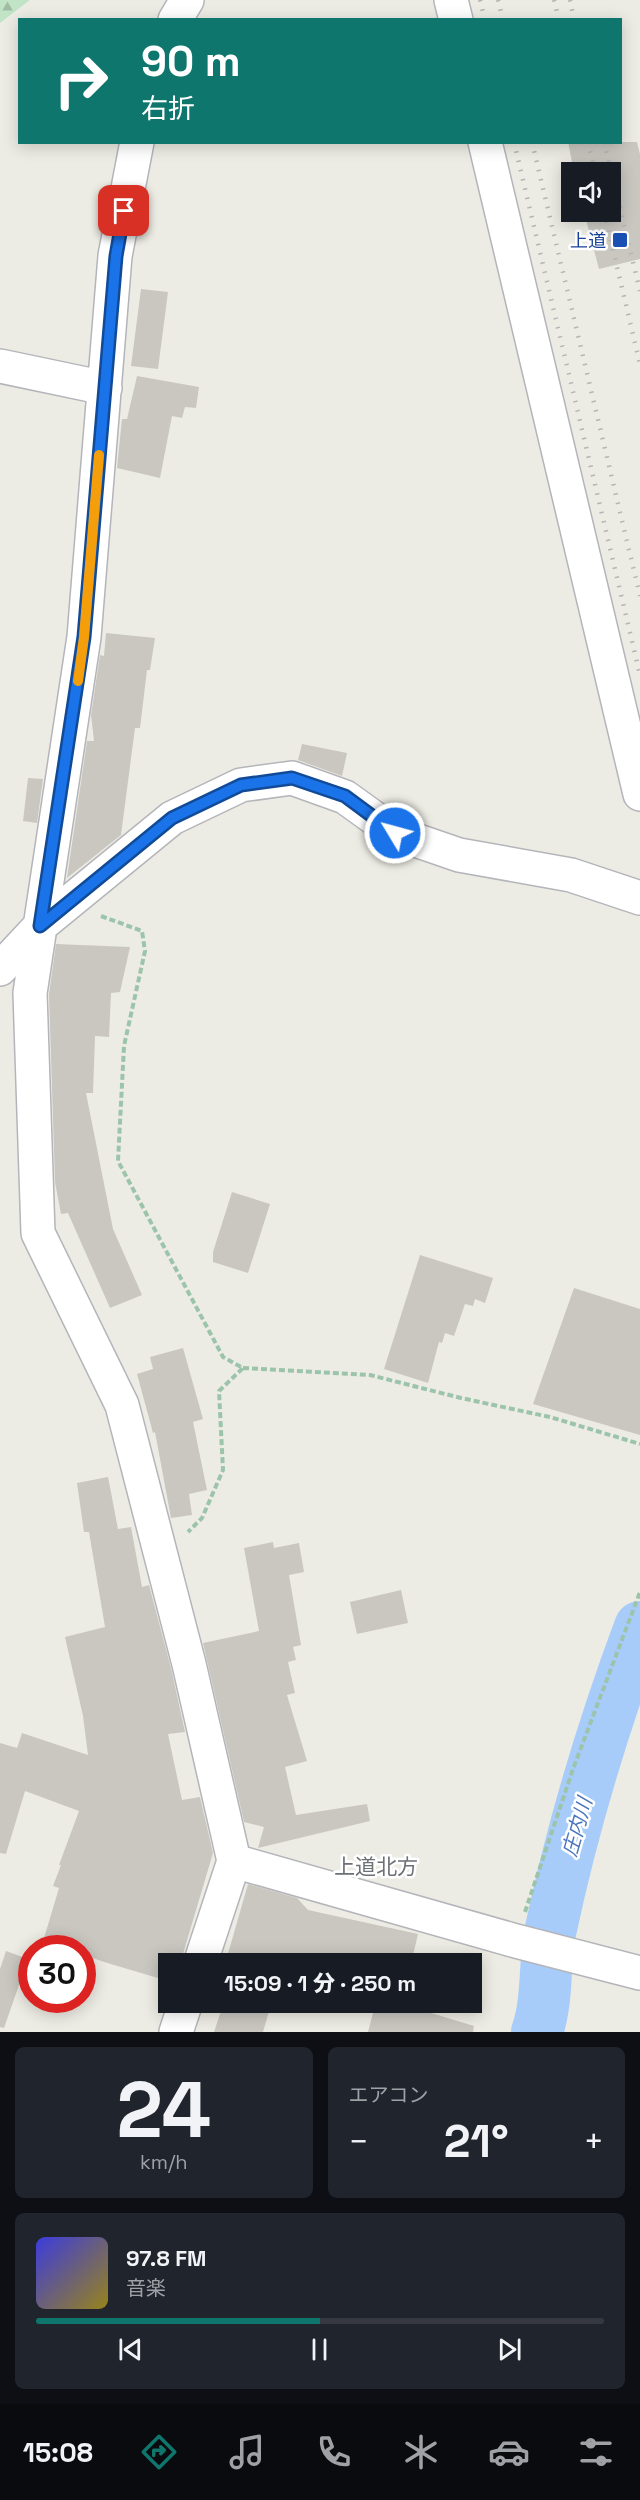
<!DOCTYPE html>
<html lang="ja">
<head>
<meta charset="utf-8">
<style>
	:root { --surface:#171b24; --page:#20242c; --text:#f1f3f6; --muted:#9ea1a6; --line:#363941; --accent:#0f766e }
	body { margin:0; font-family:"Space Grotesk","Noto Sans JP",sans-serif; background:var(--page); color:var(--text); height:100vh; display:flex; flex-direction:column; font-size:22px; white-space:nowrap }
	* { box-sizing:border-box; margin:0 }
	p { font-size:20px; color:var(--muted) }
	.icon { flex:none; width:33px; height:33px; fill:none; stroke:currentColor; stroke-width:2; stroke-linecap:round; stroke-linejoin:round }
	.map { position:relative; height:2032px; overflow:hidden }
	.details { display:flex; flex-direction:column; gap:15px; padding:15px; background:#0d0f14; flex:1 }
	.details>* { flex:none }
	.hud { position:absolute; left:18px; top:18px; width:604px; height:126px; border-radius:0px; box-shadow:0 3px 15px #0003; background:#0f766e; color:#fff; overflow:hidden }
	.buttons { position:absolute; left:561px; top:162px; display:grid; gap:12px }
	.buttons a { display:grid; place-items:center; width:60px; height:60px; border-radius:0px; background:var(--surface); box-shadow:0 3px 15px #0003; font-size:30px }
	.speed { position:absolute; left:18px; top:1935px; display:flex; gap:12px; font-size:30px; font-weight:700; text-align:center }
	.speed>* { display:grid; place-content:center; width:78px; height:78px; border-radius:50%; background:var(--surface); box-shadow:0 3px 15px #0003; line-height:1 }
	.speed .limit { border:9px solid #d22; background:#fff; color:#111 }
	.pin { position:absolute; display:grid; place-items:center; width:51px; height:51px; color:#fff; margin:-26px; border-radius:12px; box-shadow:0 3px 9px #0006 }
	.me { position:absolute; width:66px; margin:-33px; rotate:307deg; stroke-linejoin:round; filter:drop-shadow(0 0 4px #0008) }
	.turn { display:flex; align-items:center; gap:21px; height:126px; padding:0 24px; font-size:27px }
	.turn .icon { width:78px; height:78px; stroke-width:2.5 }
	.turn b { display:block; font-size:42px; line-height:51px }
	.big { font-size:45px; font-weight:800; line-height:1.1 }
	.details .widget { flex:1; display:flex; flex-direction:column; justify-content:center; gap:9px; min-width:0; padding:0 21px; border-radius:9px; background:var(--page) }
	.details .dial { align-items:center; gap:0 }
	.dial b { font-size:78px; line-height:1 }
	.song { display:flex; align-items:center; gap:18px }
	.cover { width:72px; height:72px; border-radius:9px; background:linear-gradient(135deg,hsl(240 70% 55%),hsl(50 70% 35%)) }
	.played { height:6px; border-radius:3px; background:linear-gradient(90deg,var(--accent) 50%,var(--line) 50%) }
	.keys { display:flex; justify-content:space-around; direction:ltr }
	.heat { display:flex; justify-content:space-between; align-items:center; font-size:33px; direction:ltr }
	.details .tiles { flex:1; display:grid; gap:15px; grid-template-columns:1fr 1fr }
	.widget:last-child { grid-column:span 2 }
	.trip { position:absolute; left:158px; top:1953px; width:324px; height:60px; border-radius:0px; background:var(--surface); box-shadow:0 3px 15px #0003; font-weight:800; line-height:60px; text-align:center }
	.tab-bar { display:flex; height:96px; justify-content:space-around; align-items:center; background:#090b0e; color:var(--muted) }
	.tab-bar .icon { width:42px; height:42px }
	.tab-bar .current { color:var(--accent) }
	.tab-bar b { font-size:27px; color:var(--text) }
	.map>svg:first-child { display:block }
</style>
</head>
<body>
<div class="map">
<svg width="640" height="2032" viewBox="0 0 640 2032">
	<defs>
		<pattern id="forest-firs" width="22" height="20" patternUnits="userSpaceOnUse" patternTransform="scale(1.5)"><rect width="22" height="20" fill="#c2e4c6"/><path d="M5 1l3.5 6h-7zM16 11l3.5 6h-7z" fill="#a1bca4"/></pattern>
	</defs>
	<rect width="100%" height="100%" fill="#edece4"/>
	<path fill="url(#forest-firs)" d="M0,0H30L0,23Z"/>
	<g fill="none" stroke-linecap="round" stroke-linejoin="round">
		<path stroke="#a7ccfa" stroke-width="52" d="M537,2032C548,2001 544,1965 550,1933C572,1829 603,1726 640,1627"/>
	</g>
	<path fill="#c9c7c0" d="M568,142H637L640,154V259L599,269L584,212H610V172H574Z
		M141,289L168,292L158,369L131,366Z
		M137,376L199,387L196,408L185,407L182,418L172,416L160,478L117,468L122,419H127Z
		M106,633L155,638L150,670H147L140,728H135L121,835L67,878L87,741H94L91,715L100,655L104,656Z
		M302,744L347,753L342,776L298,760Z
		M28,778L43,779L37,823L23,821Z
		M56,944L130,947L120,992L111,993L109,1037L95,1036L93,1093H86L113,1229L142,1295L110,1308L68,1213L61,1214L55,1182L49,994Z
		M232,1192L270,1204L248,1273L213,1262V1252Z
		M420,1255L493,1278L485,1303L475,1299L473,1306L465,1304L454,1336L445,1333L442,1343L439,1342L428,1383L384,1369Z
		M574,1288L640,1309V1435L533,1404Z
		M183,1348L203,1419L193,1422L207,1490L189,1494L192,1515L171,1518L155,1432L153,1433L137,1374L153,1369L150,1357Z
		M108,1477L118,1529L131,1527L142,1587L149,1585L171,1668L185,1732L168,1734L182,1800L200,1797L213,1853L180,1964H168V1981L104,1962L82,1954V1948H41L59,1888L53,1886L61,1865H59L79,1811L25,1791L6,1854L0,1853V1743L17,1748L22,1733L88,1755L83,1716L65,1637L105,1627L89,1532H84L77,1483Z
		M273,1542L274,1548L299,1543L304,1572L289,1575L301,1645L293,1647L296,1660L288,1662L295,1693L287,1695L307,1761L285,1767L296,1815L367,1804L370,1821L258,1848L264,1827L244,1822L203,1643L259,1631L244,1548Z
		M401,1590L408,1623L357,1634L350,1602Z
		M248,1884L297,1898L308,1910L418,1934L411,1964H225Z
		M6,1951L28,1959L4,2028L0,2027V1969Z
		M224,2002H265L264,2006L270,2008L263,2032H214Z
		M376,2002H395L474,2026L473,2032H368Z"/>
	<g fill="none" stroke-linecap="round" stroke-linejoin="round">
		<defs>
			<path id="street" d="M451,0L456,20
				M175,20L187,0
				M137,142L115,256L84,637L30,993L38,1233L122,1405L189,1664L234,1861L200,1964
				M485,142L640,794
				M0,366L105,388
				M0,969L40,926L172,818L241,785L292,778L345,797L395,833L459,855L571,875L640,898
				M234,1861L516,1941L640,1973
				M176,2032L186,2002"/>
		</defs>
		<use href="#street" stroke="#b4b5ba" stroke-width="36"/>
		<path stroke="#9cc4ab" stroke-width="4" stroke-dasharray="6 3" stroke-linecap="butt" d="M101,916L142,931L145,951L124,1046L118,1161L223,1357L243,1368L219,1391L223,1470L202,1518L188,1532
			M243,1368L370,1375L461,1398L550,1417L640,1444
			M525,1912L573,1769L640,1592"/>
		<use href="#street" stroke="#fff" stroke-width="33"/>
		<path stroke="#b4b5b5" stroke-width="4.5" stroke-dasharray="1.5 8" stroke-linecap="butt" d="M480,0L485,20
			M498,0L503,20
			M554,0L559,20
			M570,0L574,20
			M514,142L640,675
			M532,142L640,596
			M588,142L595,172
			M604,142L640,291
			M604,212L640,364"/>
	</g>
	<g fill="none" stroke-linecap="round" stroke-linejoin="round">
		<defs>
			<path id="route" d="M124,211L116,256L84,637L40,926L172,818L241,785L292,778L345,796L395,833"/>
		</defs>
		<use href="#route" stroke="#114b97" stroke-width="15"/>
		<use href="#route" stroke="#1a73e8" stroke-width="10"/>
		<path stroke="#f59e0b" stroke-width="10" d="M78,681L84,637L99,455"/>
	</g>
	<rect fill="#1a4fb4" stroke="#fff" stroke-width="2" x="612" y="232" width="16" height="16" rx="3"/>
	<g text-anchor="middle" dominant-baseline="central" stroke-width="5" stroke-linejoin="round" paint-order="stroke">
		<g font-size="18" fill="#164399" stroke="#fff" text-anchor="end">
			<text x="606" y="240">上道</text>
		</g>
		<g font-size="20" font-style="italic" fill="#4b75bc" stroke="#fff">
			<text transform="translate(577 1827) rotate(-74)">庄内川</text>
		</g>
		<g font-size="21" fill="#6d7075" stroke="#fff">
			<text x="376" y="1866">上道北方</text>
		</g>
	</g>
</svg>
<div class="buttons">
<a><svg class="icon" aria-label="sound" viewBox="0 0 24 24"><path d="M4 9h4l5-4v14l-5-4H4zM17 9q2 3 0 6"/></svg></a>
</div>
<div class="speed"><div class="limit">30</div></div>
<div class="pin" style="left:124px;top:211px;background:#d93025"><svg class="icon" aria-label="arrive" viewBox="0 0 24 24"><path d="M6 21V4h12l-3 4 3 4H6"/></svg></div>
<svg class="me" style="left:395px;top:833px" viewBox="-20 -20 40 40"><circle r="17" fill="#1a73e8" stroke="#fff" stroke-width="3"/><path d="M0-11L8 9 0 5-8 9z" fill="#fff"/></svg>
<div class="trip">15:09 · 1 分 · 250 m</div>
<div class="hud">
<div class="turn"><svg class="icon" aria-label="right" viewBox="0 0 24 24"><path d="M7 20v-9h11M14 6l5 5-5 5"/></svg><div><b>90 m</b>右折</div></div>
</div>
</div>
<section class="details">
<div class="tiles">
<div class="widget dial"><b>24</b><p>km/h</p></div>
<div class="widget"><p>エアコン</p>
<div class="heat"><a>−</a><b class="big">21°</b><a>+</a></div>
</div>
<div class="widget">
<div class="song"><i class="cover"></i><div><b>97.8 FM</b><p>音楽</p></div></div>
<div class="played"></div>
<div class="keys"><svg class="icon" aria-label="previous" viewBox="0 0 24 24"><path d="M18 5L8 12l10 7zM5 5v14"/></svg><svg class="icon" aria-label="pause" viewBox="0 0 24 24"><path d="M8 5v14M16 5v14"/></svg><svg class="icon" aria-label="next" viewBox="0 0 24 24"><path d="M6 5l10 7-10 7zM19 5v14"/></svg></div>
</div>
</div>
</section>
<nav class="tab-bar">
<b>15:08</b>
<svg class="icon current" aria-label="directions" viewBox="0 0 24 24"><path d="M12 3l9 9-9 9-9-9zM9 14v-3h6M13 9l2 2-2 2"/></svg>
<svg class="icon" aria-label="music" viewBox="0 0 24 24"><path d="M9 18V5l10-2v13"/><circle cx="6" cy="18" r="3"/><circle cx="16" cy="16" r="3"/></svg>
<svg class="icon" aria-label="phone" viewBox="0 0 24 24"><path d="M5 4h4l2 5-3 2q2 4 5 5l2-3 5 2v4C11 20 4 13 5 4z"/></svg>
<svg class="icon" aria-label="climate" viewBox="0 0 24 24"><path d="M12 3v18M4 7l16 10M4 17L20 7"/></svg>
<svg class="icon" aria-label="car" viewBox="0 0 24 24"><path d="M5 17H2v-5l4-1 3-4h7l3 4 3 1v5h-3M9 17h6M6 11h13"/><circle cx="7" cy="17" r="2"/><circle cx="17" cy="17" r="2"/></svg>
<svg class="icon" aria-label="filters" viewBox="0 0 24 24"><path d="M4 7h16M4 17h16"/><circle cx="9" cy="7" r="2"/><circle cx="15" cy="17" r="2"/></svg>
</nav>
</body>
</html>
